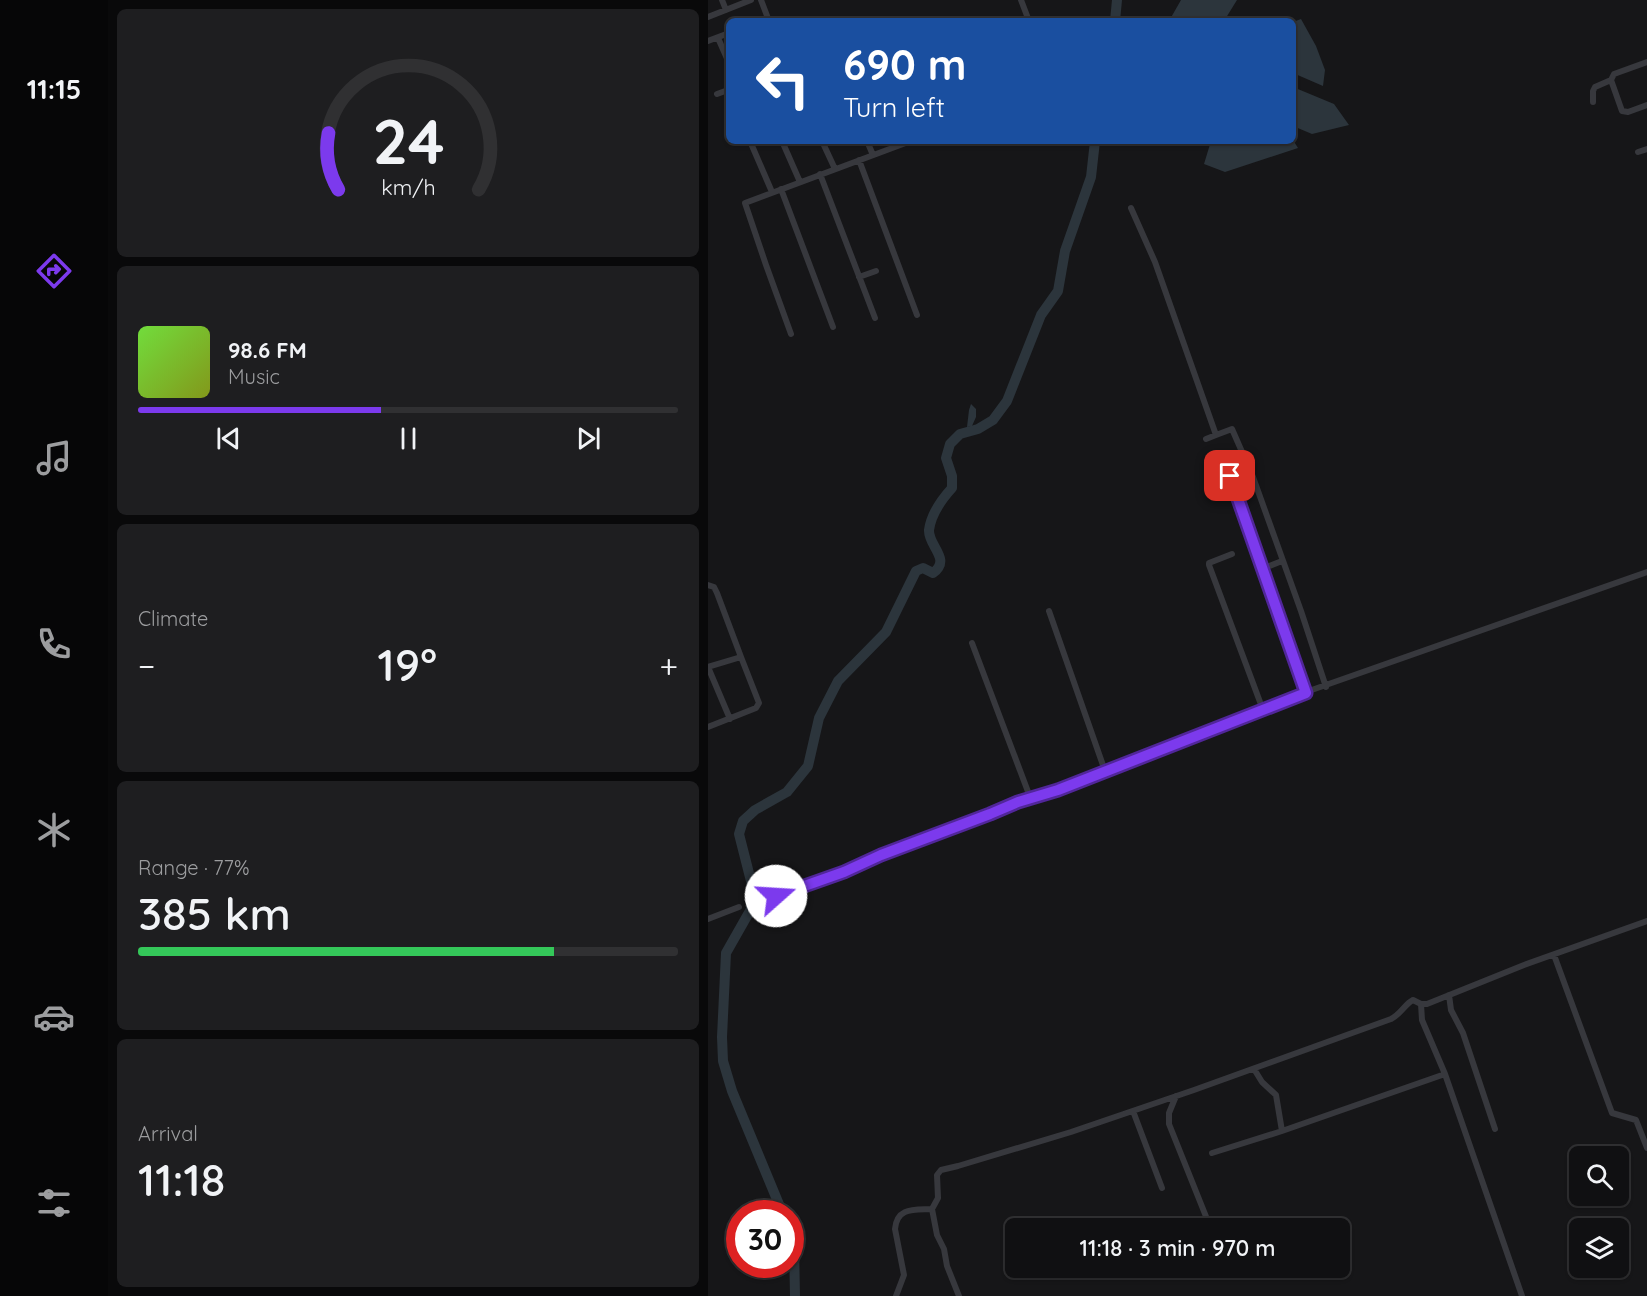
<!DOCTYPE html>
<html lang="en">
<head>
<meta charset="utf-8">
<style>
	:root { --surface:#101012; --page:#1e1e20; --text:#f1f3f6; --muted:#9c9d9f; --line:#303032; --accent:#7c3aed }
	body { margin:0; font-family:Quicksand,sans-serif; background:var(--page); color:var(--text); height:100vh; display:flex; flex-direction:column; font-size:22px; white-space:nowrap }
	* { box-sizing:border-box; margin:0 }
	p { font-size:20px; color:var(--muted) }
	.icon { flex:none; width:33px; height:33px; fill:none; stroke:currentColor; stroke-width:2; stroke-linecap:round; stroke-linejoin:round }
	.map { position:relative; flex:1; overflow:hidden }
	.sheet { display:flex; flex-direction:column; gap:9px; padding:9px; background:#09090a; width:600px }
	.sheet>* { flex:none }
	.hud { position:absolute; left:18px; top:18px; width:570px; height:126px; border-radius:9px; box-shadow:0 2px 4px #0004,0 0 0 2px var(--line); background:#1a4fa0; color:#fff; overflow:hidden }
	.tools { position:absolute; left:861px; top:1146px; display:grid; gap:12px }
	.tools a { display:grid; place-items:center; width:60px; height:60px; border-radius:9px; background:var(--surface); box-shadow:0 2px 4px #0004,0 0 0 2px var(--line); font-size:30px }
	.speed { position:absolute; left:18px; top:1200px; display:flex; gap:12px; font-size:30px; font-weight:700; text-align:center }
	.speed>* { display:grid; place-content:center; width:78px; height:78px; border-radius:50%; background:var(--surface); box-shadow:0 2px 4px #0004,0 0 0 2px var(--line); line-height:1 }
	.speed .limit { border:9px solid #d22; background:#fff; color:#111 }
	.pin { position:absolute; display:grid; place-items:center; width:51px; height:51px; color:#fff; margin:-26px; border-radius:12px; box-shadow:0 3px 9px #0006 }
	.me { position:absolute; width:66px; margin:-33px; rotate:71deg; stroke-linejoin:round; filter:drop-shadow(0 0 4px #0008) }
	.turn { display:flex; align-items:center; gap:21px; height:126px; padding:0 18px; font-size:27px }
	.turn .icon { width:78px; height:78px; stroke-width:2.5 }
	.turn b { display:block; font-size:42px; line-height:51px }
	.big { font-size:45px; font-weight:600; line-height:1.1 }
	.sheet .widget { flex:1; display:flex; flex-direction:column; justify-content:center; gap:9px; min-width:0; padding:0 21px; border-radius:9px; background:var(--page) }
	.sheet .dial { align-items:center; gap:0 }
	.dial svg { height:156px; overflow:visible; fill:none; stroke:var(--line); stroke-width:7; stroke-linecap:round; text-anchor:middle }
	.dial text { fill:var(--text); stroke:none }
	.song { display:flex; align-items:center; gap:18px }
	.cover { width:72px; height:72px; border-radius:9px; background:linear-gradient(135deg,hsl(100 70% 55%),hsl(70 70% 35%)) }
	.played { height:6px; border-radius:3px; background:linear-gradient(90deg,var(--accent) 45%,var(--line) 45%) }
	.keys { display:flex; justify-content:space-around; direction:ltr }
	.heat { display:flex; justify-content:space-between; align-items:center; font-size:33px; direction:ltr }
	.charge { height:9px; border-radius:4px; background:linear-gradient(90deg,#34c759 77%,var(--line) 0) }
	.trip { position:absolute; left:297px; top:1218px; width:345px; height:60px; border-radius:9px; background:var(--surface); box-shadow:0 2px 4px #0004,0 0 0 2px var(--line); font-weight:600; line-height:60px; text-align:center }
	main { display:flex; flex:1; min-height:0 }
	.tab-bar { display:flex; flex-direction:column; width:108px; justify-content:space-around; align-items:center; background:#060607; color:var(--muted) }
	.tab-bar .icon { width:42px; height:42px }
	.tab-bar .on { color:var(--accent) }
	.tab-bar b { font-size:27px; color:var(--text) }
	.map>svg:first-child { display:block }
</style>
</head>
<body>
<main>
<nav class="tab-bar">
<b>11:15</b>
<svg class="icon on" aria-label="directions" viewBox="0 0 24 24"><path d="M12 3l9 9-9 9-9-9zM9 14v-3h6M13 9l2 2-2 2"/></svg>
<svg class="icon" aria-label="music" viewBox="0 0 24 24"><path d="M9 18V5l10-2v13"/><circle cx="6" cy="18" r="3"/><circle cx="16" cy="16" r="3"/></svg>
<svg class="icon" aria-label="phone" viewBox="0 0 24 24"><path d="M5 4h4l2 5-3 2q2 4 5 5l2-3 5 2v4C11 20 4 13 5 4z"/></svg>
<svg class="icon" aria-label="climate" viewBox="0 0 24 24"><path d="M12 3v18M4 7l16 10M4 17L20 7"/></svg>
<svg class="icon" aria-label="car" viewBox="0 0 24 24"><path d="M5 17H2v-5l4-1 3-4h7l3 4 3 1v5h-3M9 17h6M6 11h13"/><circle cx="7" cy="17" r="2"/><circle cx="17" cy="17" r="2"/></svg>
<svg class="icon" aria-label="filters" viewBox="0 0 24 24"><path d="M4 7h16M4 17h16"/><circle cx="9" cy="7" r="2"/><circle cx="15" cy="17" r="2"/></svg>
</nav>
<section class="sheet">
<div class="widget dial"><svg viewBox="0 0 100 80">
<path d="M14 69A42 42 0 1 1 86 69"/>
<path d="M14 69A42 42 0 0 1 9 40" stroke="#7c3aed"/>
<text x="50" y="56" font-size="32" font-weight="700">24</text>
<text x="50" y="72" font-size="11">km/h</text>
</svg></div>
<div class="widget">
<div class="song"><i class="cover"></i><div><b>98.6 FM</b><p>Music</p></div></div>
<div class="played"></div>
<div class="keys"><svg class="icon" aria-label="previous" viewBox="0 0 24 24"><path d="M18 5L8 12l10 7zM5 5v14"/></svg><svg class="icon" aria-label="pause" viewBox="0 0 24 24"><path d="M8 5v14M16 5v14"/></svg><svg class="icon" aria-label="next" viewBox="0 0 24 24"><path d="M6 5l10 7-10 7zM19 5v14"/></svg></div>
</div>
<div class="widget"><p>Climate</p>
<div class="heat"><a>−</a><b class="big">19°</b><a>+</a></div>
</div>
<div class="widget"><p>Range · 77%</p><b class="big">385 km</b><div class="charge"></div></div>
<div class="widget"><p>Arrival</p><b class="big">11:18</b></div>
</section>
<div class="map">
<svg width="939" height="1296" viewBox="0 0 939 1296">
	<rect width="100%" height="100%" fill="#161618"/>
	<path fill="#2c353c" d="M473,0H529L516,21H461Z
		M593,19L608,46L617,70L615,86L585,73V22Z
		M585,87L626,104L641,125L604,134L585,126Z
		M585,140L590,148L517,172L496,164L503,141Z
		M263,404L268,409V417L264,426L259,427L261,410Z"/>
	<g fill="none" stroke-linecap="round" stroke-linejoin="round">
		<path stroke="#2c353c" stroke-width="10" d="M407,21L409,0
			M75,1214L24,1091L15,1061L14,1037L18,953L43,909L45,889L31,834L35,821L47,810L79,792L100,766L111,718L130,681L178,632L208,571L215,568L225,573C244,559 220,546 221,530C223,515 234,499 244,488V476L238,458L242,444L252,434L270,429L285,420L299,401L333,315L350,291L357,251L383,177L387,141
			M82,1235L86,1246L87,1296"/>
		<path stroke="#37383d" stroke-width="6" d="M14,0L18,10
			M53,0L61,21
			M313,0L321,21
			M0,17L43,0
			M10,38L21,63
			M0,41L21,33
			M903,80L914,111L920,112L939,105
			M903,80L906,74L939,62
			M9,94L20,90
			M885,102V91L887,87L903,80
			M42,141L64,192
			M74,141L92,182
			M114,141L127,169
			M159,141L165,155
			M930,152L939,149
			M151,160L209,315
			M112,174L167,318
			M73,189L125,327
			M423,208L447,262L508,435L524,429L545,477L593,611L618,687
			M151,277L168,271
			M83,334L58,265L37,203L203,141
			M498,439L508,435
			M523,476L598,692
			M524,554L501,563V565L555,710
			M556,568L574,561
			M0,585L6,587L9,593L33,657L0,667
			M341,611L397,771
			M264,643L322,797
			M0,667L22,719
			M0,727L48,708L51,703L33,657
			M68,896L136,872L173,855L282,814L310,802L358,787L598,692L939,572
			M0,919L31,907
			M846,955L904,1113L928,1120L939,1148
			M741,995L743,1010L755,1033L787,1129
			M713,1004L714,1020L737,1074L814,1296
			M468,1096L461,1113V1124L501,1224
			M425,1111L454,1188
			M574,1131L737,1074
			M504,1153L574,1131L568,1095L554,1082L546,1069
			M188,1296L196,1275L187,1229C189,1207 206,1210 224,1209
			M251,1296L239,1266L236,1249L229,1235L224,1209L230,1198L229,1175L233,1170L250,1166L363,1132L486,1090L683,1019C693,1014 697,1004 705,1000L713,1004H719L816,965L939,921"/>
	</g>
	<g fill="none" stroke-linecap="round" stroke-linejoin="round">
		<defs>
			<path id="route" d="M68,896L136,872L173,855L282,814L310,802L350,790L598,693L522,476"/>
		</defs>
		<use href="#route" stroke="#51269a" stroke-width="15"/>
		<use href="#route" stroke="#7c3aed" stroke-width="10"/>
	</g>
</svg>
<div class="tools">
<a><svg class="icon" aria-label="search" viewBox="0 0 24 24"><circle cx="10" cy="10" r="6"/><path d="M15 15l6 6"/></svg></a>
<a><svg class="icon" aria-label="layers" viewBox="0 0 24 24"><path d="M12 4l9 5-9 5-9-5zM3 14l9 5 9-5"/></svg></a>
</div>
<div class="speed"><div class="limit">30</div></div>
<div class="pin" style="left:522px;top:476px;background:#d93025"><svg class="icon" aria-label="arrive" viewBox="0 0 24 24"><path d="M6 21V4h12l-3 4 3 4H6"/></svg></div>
<svg class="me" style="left:68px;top:896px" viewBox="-20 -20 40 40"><circle r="19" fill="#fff"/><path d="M0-13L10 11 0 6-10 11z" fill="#7c3aed"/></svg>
<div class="trip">11:18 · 3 min · 970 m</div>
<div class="hud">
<div class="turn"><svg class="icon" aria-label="left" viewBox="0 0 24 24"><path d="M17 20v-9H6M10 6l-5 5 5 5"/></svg><div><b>690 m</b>Turn left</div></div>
</div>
</div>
</main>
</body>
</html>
